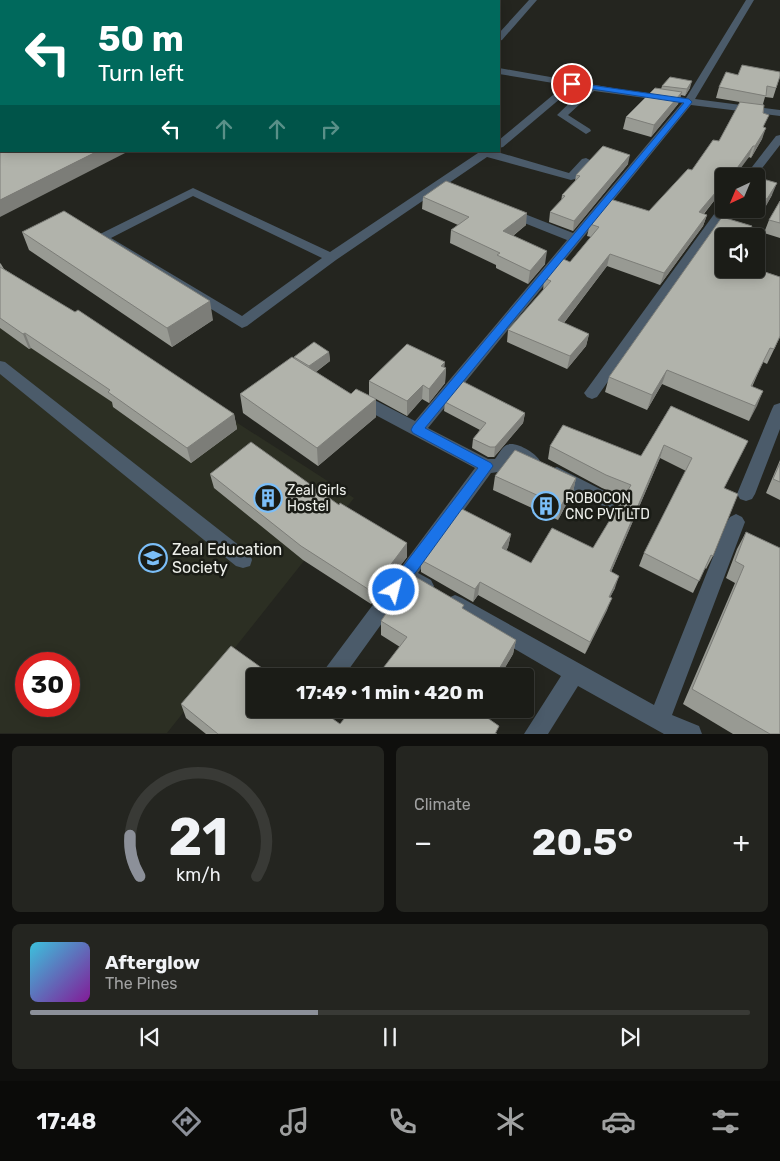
<!DOCTYPE html>
<html lang="en">
<head>
<meta charset="utf-8">
<style>
	:root { --surface:#1b1c17; --page:#242520; --text:#f1f3f6; --muted:#a0a1a1; --line:#393a36; --accent:#8c9099 }
	body { margin:0; font-family:Rubik,sans-serif; background:var(--page); color:var(--text); height:100vh; display:flex; flex-direction:column; font-size:19px; white-space:nowrap }
	* { box-sizing:border-box; margin:0 }
	p { font-size:16px; color:var(--muted) }
	.icon { flex:none; width:28px; height:28px; fill:none; stroke:currentColor; stroke-width:2; stroke-linecap:round; stroke-linejoin:round }
	.map { position:relative; height:734px; overflow:hidden }
	.panel { display:flex; flex-direction:column; gap:12px; padding:12px; background:#0f0f0d; flex:1 }
	.panel>* { flex:none }
	.guide { position:absolute; left:0px; top:0px; width:500px; height:152px; box-shadow:0 2px 12px #0003,0 0 0 1px var(--line); background:#00695c; color:#fff; overflow:hidden }
	.needle { width:32px; rotate:224deg }
	.buttons { position:absolute; left:715px; top:168px; display:grid; gap:10px }
	.buttons a { display:grid; place-items:center; width:50px; height:50px; border-radius:5px; background:var(--surface); box-shadow:0 2px 12px #0003,0 0 0 1px var(--line); font-size:25px }
	.speed { position:absolute; left:15px; top:652px; display:flex; gap:10px; font-size:25px; font-weight:700; text-align:center }
	.speed>* { display:grid; place-content:center; width:65px; height:65px; border-radius:50%; background:var(--surface); box-shadow:0 2px 12px #0003,0 0 0 1px var(--line); line-height:1 }
	.speed .limit { border:8px solid #d22; background:#fff; color:#111 }
	.pin { position:absolute; display:grid; place-items:center; width:42px; height:42px; color:#fff; margin:-21px; border:2px solid #fff; border-radius:50%; box-shadow:0 1px 5px #0007 }
	.me { position:absolute; width:55px; margin:-28px; rotate:36deg; stroke-linejoin:round; filter:drop-shadow(0 0 4px #0008) }
	.turn { display:flex; align-items:center; gap:18px; height:105px; padding:0 15px; font-size:22px }
	.turn .icon { width:65px; height:65px; stroke-width:2.5 }
	.turn b { display:block; font-size:35px; line-height:42px }
	.lanes { display:flex; align-items:center; height:48px; padding:0 15px; background:#0003; justify-content:center; gap:25px; direction:ltr }
	.lanes .off { opacity:.35 }
	.big { font-size:38px; font-weight:700; line-height:1.1 }
	.panel .card { flex:1; display:flex; flex-direction:column; justify-content:center; gap:8px; min-width:0; padding:0 18px; border-radius:8px; background:var(--page) }
	.panel .dial { align-items:center; gap:0 }
	.dial svg { height:130px; overflow:visible; fill:none; stroke:var(--line); stroke-width:7; stroke-linecap:round; text-anchor:middle }
	.dial text { fill:var(--text); stroke:none }
	.song { display:flex; align-items:center; gap:15px }
	.cover { width:60px; height:60px; border-radius:8px; background:linear-gradient(135deg,hsl(190 70% 55%),hsl(290 70% 35%)) }
	.played { height:5px; border-radius:2px; background:linear-gradient(90deg,var(--accent) 40%,var(--line) 40%) }
	.keys { display:flex; justify-content:space-around; direction:ltr }
	.heat { display:flex; justify-content:space-between; align-items:center; font-size:28px; direction:ltr }
	.panel .tiles { flex:1; display:grid; gap:12px; grid-template-columns:1fr 1fr }
	.card:last-child { grid-column:span 2 }
	.trip { position:absolute; left:246px; top:668px; width:288px; height:50px; border-radius:5px; background:var(--surface); box-shadow:0 2px 12px #0003,0 0 0 1px var(--line); font-weight:700; line-height:50px; text-align:center }
	.dock { display:flex; height:80px; justify-content:space-around; align-items:center; background:#0b0b09; color:var(--muted) }
	.dock .icon { width:35px; height:35px }
	.dock .selected { color:var(--accent) }
	.dock b { font-size:22px; color:var(--text) }
	.map>svg:first-child { display:block }
</style>
</head>
<body>
<div class="map">
<svg width="780" height="734" viewBox="0 0 780 734">
	<rect width="100%" height="100%" fill="#24251f"/>
	<path fill="#2c2f23" fill-rule="evenodd" d="M0,270L354,498L167,733H0ZM26,664H69V706H26Z"/>
	<g fill="none" stroke-linecap="round" stroke-linejoin="round">
		<path fill="#4b5b6a" fill-rule="evenodd" d="M132,0H145L146,1H133Z
			M529,0H537L502,40L499,41V33Z
			M746,0H754L695,99L780,110V116L691,105L428,428L488,459H495C498,455 501,449 505,446C513,439 536,453 540,461L538,466L532,468L514,459L505,471L491,473L418,573L431,580L434,586L431,592L424,595L408,587L344,676H322L325,669L475,468L353,403L351,399L353,395L359,393L365,395L415,421L567,240L504,215L502,212L504,209H512L573,233L682,103L594,91L568,115L590,129L591,131L586,134L557,115L584,89L574,87L503,147L499,148V140L565,85L499,74V68L624,90L686,98Z
			M780,135V145L756,176H745L776,136Z
			M481,151H494L569,173L582,159L586,158L592,161L575,179L571,180L487,157L336,260L247,326L242,328L96,238L98,235L193,188L330,252ZM193,196L322,258L242,316L111,238Z
			M724,205V209H730L597,397L592,399L587,397L584,393L587,389L720,206Z
			M0,361L5,362L250,554L252,560L250,566L243,568L236,566L0,374Z
			M780,403V429L755,494L752,499L746,501L740,499L737,494L772,409L774,405Z
			M557,467L614,496L617,501L614,506L608,508L602,506L551,479L548,474L551,469Z
			M736,514L742,517L745,522L672,715L699,726L702,734H664L578,686L548,734H524L561,676L448,610L445,604L448,598L455,595L462,598L654,705L727,522L730,517Z"/>
	</g>
	<path fill="#989a93" d="M0,0H79L75,1H1Z
		M738,75L780,76L773,98L765,97L763,104L764,128L762,139L751,158L749,157L724,176V200L717,197L704,214L707,215L703,226L660,285L607,266L564,323L589,334L586,346L567,369L507,342L508,330L543,291L544,278L570,262L591,237L587,236L590,224L649,211L692,170L719,141L740,102L716,98L719,87Z
		M662,86L690,88L685,96L681,95L678,104L651,137L623,129L626,117L661,89Z
		M628,164L573,231L549,222L550,212L561,202L562,195L575,181L576,175Z
		M756,177L772,195L763,211L754,209H756Z
		M423,197L526,225L513,236L545,264L528,284L496,268V265L450,243L451,230L458,225L422,209Z
		M780,201V238L764,233L769,220Z
		M722,217L752,226L748,236H724V269H756L780,277V337L767,364L763,362L752,387L763,391L749,421L662,384L647,410L605,392L609,377Z
		M22,232L213,320L172,347L29,250Z
		M0,263L1,264L4,269L234,414L237,429L191,463L113,407L112,402L31,348L29,349L0,328Z
		M329,352L330,361L316,372L351,394L369,395V381L444,367L446,368L445,383L429,403L422,399L407,416L376,399V417L318,466L243,413L240,394L294,358V357Z
		M445,402L525,413L523,423L494,457H488L472,448L473,439L480,430L444,411Z
		M671,406L748,441L724,488L713,556L706,569L705,568L693,593L639,566L644,553L686,471L660,458L611,572L615,588L610,597L607,610L585,654L478,595L473,602L421,572V560L511,534L508,547L506,551L531,563L593,548L624,497L602,488L548,459L550,446L641,456Z
		M780,460V500L766,493Z
		M210,474L339,505L407,543V557L371,604L303,560L214,488Z
		M495,476L576,478L573,492L558,520L493,490Z
		M746,532L780,734H733L683,704L735,583L726,578L737,549Z
		M389,601L463,609L516,640L513,654L500,676H377L400,647L381,635V621L389,609Z
		M181,704L340,724L352,709H482L479,712L497,734H206L186,718Z"/>
	<path fill="#7c7d78" d="M0,0H10V1H1V11L0,12Z
		M41,0H79L75,1H37Z
		M484,0H497L495,1H483Z
		M692,81L690,88L685,96L687,89Z
		M682,92L678,104L651,137L654,125Z
		M766,128L762,139L751,158L755,146Z
		M753,146L749,157L735,176V171Z
		M98,151H129L0,217V200Z
		M630,155L628,164L573,231L574,221Z
		M777,183L772,195L763,211L767,199Z
		M721,186L717,197L695,224L699,212Z
		M527,213L526,225L502,244L503,231Z
		M707,215L703,226L660,285L664,273Z
		M547,251L545,264L528,284L530,271Z
		M610,254L607,266L556,333L558,320Z
		M210,301L213,320L172,347L167,328Z
		M25,333L31,348L29,349L23,334Z
		M589,334L586,346L567,369L570,356Z
		M329,352L330,361L310,376L309,366Z
		M445,362L444,371L446,368L445,383L429,403V389L441,366Z
		M667,370L662,384L647,410L652,395Z
		M423,385L422,399L407,416V401Z
		M763,391L757,406L749,421L755,406Z
		M376,399V417L318,466L317,448Z
		M525,413L523,423L494,457L495,447Z
		M234,414L237,429L191,463L187,448Z
		M664,445L660,458L606,584L610,571Z
		M576,478L573,492L558,520L561,506Z
		M511,534L508,547L500,561L502,548Z
		M407,543V557L371,604V591Z
		M619,576L615,588L604,609L609,597Z
		M480,582L478,595L473,602L475,589Z
		M612,598L607,610L585,654L590,642Z
		M516,640L513,654L500,676H495Z
		M476,709H482L473,723Z"/>
	<path fill="#b1b3ab" stroke="#7c7d78" d="M22,0H41L37,1H25Z
		M250,0H484L483,1H248Z
		M742,65L780,72V76L776,88L767,86L766,96L719,87L726,72L738,75Z
		M670,77L692,81L687,89L662,86Z
		M655,88L682,92L654,125L626,117Z
		M740,102L764,105L763,113L769,115L763,127L766,128L755,146H753L735,171L752,176H724V187L721,186L699,212L707,215L664,273L610,254L558,320L589,334L570,356L508,330L551,281L544,278L561,258L570,262L599,227L590,224L610,199L649,211L688,169L692,170L713,140L719,141Z
		M1,133V151H98L0,200V139H1L0,138V134Z
		M603,146L630,155L574,221L550,212L565,196L562,195L580,176L576,175Z
		M756,177L777,183L767,199L756,196Z
		M446,181L527,213L503,231L547,251L530,271L497,255L500,253L451,230L469,217L423,197Z
		M780,201V223L769,220Z
		M64,211L210,301L167,328L22,232Z
		M722,217L752,226L746,236H724V269H756L780,277V336L774,349L770,348L751,386L763,391L755,406L667,370L652,395L609,377Z
		M0,267L75,312L78,310L234,414L187,448L108,392L110,390L25,333L23,334L0,318Z
		M314,342L329,352L309,366L294,357Z
		M407,344L445,362L441,366L446,368L429,389L423,385L407,401L369,381Z
		M292,357L351,394L356,389L376,399L317,448L240,394Z
		M462,381L525,413L495,447H490L473,439L486,423L445,402Z
		M671,406L748,441L724,488L738,494L713,556L711,555L699,581L644,553L692,458L664,445L610,571L619,576L609,597L612,598L590,642L480,582L475,589L421,560L460,508L511,534L502,548L531,563L552,528L593,548L631,485L606,475L550,446L563,425L641,456Z
		M251,442L339,505L340,503L407,543L371,591L301,546L210,474Z
		M515,450L576,478L561,506L495,476Z
		M780,463V482L773,479Z
		M746,532L780,548V734H770L692,689L744,566L735,561Z
		M409,573L464,605L462,608L516,640L495,676H377L407,637L381,621L393,603L389,601Z
		M231,646L273,676H255V709H319L340,724L352,709H476V710L499,726L495,734H218L181,704Z"/>
	<path fill="#1a73e8" stroke="#114b97" d="M569,82L689,99L692,102L425,428L491,463L493,466L400,594L394,596L389,594L387,590L389,585L478,468L413,433L411,430L413,426L684,103L572,86L569,85Z"/>
	<defs>
		<symbol id="building-ring" viewBox="-11 -11 22 22"><circle r="9.5" fill="#1a1c16" stroke="#7bbef8" stroke-width="1.5"/><path d="M-4-6H4V6H1V3H-1V6H-4ZM-2.5-4.3h1.7v1.8h-1.7ZM.8-4.3h1.7v1.8H.8ZM-2.5-1h1.7V.8h-1.7ZM.8-1h1.7V.8H.8Z" fill="#7bbef8"/></symbol>
		<symbol id="university-ring" viewBox="-11 -11 22 22"><circle r="9.5" fill="#1a1c16" stroke="#7bbef8" stroke-width="1.5"/><path d="M0-5L7-2L0 1L-7-2ZM-4 1L0 2.5L4 1V4Q0 6-4 4Z" fill="#7bbef8"/></symbol>
	</defs>
	<g fill-rule="evenodd">
		<use href="#building-ring" x="252" y="482" width="32" height="32"/>
		<use href="#building-ring" x="530" y="490" width="32" height="32"/>
		<use href="#university-ring" x="137" y="542" width="32" height="32"/>
	</g>
	<g text-anchor="middle" dominant-baseline="central" stroke-width="5" stroke-linejoin="round" paint-order="stroke">
		<g font-size="14" fill="#edefea" stroke="#1a1c16" text-anchor="start">
			<text x="287" y="490">Zeal Girls<tspan x="287" dy="16">Hostel</tspan></text>
			<text x="565" y="498">ROBOCON<tspan x="565" dy="16">CNC PVT LTD</tspan></text>
		</g>
		<g font-size="16" fill="#edefea" stroke="#1a1c16" text-anchor="start">
			<text x="172" y="549">Zeal Education<tspan x="172" dy="18">Society</tspan></text>
		</g>
	</g>
</svg>
<div class="buttons">
<a><svg class="needle" viewBox="-14 -14 28 28"><path d="M0-13l5 13h-10z" fill="#e53935"/><path d="M0 13l5-13h-10z" fill="#a0a1a1"/></svg></a>
<a><svg class="icon" aria-label="sound" viewBox="0 0 24 24"><path d="M4 9h4l5-4v14l-5-4H4zM17 9q2 3 0 6"/></svg></a>
</div>
<div class="speed"><div class="limit">30</div></div>
<div class="pin" style="left:572px;top:84px;background:#d93025"><svg class="icon" aria-label="arrive" viewBox="0 0 24 24"><path d="M6 21V4h12l-3 4 3 4H6"/></svg></div>
<svg class="me" style="left:394px;top:590px" viewBox="-20 -20 40 40"><circle r="17" fill="#1a73e8" stroke="#fff" stroke-width="3"/><path d="M0-11L8 9 0 5-8 9z" fill="#fff"/></svg>
<div class="trip">17:49 · 1 min · 420 m</div>
<div class="guide">
<div class="turn"><svg class="icon" aria-label="left" viewBox="0 0 24 24"><path d="M17 20v-9H6M10 6l-5 5 5 5"/></svg><div><b>50 m</b>Turn left</div></div>
<div class="lanes"><svg class="icon" aria-label="left" viewBox="0 0 24 24"><path d="M17 20v-9H6M10 6l-5 5 5 5"/></svg><svg class="icon off" aria-label="ahead" viewBox="0 0 24 24"><path d="M12 20V5M6 11l6-6 6 6"/></svg><svg class="icon off" aria-label="ahead" viewBox="0 0 24 24"><path d="M12 20V5M6 11l6-6 6 6"/></svg><svg class="icon off" aria-label="right" viewBox="0 0 24 24"><path d="M7 20v-9h11M14 6l5 5-5 5"/></svg></div>
</div>
</div>
<section class="panel">
<div class="tiles">
<div class="card dial"><svg viewBox="0 0 100 80">
<path d="M14 69A42 42 0 1 1 86 69"/>
<path d="M14 69A42 42 0 0 1 8 44" stroke="#8c9099"/>
<text x="50" y="56" font-size="32" font-weight="700">21</text>
<text x="50" y="72" font-size="11">km/h</text>
</svg></div>
<div class="card"><p>Climate</p>
<div class="heat"><a>−</a><b class="big">20.5°</b><a>+</a></div>
</div>
<div class="card">
<div class="song"><i class="cover"></i><div><b>Afterglow</b><p>The Pines</p></div></div>
<div class="played"></div>
<div class="keys"><svg class="icon" aria-label="previous" viewBox="0 0 24 24"><path d="M18 5L8 12l10 7zM5 5v14"/></svg><svg class="icon" aria-label="pause" viewBox="0 0 24 24"><path d="M8 5v14M16 5v14"/></svg><svg class="icon" aria-label="next" viewBox="0 0 24 24"><path d="M6 5l10 7-10 7zM19 5v14"/></svg></div>
</div>
</div>
</section>
<nav class="dock">
<b>17:48</b>
<svg class="icon selected" aria-label="directions" viewBox="0 0 24 24"><path d="M12 3l9 9-9 9-9-9zM9 14v-3h6M13 9l2 2-2 2"/></svg>
<svg class="icon" aria-label="music" viewBox="0 0 24 24"><path d="M9 18V5l10-2v13"/><circle cx="6" cy="18" r="3"/><circle cx="16" cy="16" r="3"/></svg>
<svg class="icon" aria-label="phone" viewBox="0 0 24 24"><path d="M5 4h4l2 5-3 2q2 4 5 5l2-3 5 2v4C11 20 4 13 5 4z"/></svg>
<svg class="icon" aria-label="climate" viewBox="0 0 24 24"><path d="M12 3v18M4 7l16 10M4 17L20 7"/></svg>
<svg class="icon" aria-label="car" viewBox="0 0 24 24"><path d="M5 17H2v-5l4-1 3-4h7l3 4 3 1v5h-3M9 17h6M6 11h13"/><circle cx="7" cy="17" r="2"/><circle cx="17" cy="17" r="2"/></svg>
<svg class="icon" aria-label="filters" viewBox="0 0 24 24"><path d="M4 7h16M4 17h16"/><circle cx="9" cy="7" r="2"/><circle cx="15" cy="17" r="2"/></svg>
</nav>
</body>
</html>
